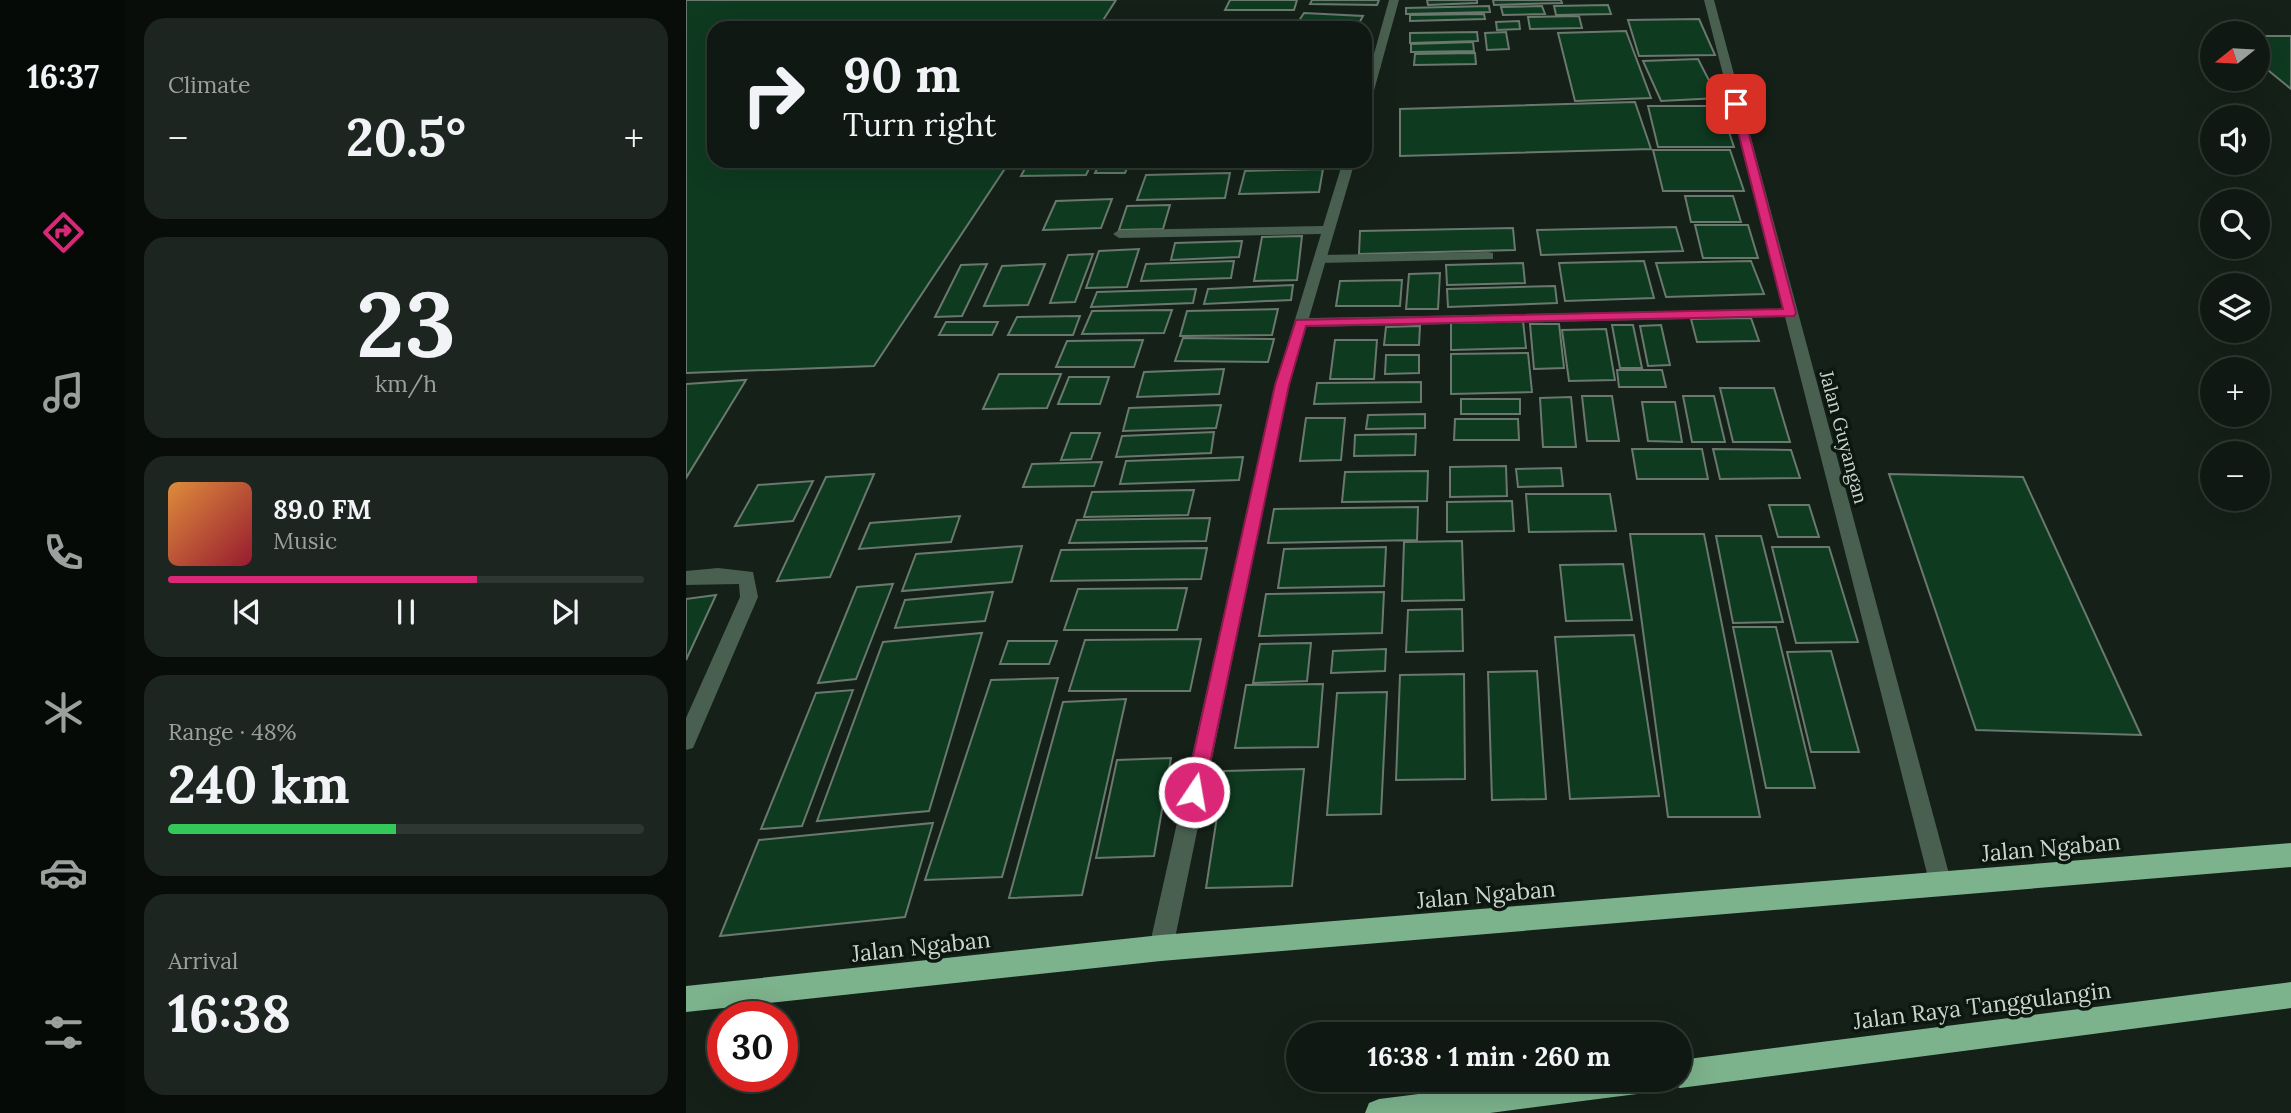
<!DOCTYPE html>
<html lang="en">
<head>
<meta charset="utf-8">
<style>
	:root { --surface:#0f1812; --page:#1d2520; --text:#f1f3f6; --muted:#9ba09f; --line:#2f3732; --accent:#db2777 }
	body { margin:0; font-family:Lora,serif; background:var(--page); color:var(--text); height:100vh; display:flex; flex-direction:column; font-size:26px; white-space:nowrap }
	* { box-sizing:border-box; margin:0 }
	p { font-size:23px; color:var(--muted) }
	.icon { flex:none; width:38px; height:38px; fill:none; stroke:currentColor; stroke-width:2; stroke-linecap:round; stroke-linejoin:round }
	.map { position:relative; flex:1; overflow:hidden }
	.sheet { display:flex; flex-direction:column; gap:18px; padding:18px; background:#080d0a; width:560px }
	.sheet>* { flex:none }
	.hud { position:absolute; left:21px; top:21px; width:665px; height:147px; border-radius:21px; box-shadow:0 7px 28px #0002,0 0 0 2px var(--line); background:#0f1812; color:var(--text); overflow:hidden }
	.needle { width:46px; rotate:252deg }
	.fabs { position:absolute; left:1514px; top:21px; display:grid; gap:14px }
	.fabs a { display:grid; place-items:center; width:70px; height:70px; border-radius:50%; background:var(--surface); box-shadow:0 7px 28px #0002,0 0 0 2px var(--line); font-size:35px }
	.speed { position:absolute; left:21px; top:1001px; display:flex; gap:14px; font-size:35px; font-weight:700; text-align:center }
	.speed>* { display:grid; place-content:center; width:91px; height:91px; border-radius:50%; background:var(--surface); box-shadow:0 7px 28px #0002,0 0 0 2px var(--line); line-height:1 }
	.speed .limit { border:10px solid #d22; background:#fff; color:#111 }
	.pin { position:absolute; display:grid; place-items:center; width:60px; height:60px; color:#fff; margin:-30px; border-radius:14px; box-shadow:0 4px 10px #0006 }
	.me { position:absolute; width:77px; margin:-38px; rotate:12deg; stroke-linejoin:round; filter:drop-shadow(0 0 5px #0008) }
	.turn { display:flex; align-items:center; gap:24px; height:147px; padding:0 21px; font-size:32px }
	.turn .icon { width:91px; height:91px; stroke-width:2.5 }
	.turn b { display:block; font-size:49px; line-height:60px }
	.big { font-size:52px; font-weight:700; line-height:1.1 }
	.sheet .card { flex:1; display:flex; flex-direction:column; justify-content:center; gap:10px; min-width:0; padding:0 24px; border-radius:21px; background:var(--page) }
	.sheet .dial { align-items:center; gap:0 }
	.dial b { font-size:91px; line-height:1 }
	.song { display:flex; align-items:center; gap:21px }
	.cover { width:84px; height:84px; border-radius:10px; background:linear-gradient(135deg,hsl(30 70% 55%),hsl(350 70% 35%)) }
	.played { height:7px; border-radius:4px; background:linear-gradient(90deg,var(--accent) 65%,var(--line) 65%) }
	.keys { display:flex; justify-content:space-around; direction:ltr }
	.heat { display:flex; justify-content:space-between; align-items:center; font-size:38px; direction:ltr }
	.charge { height:10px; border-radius:5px; background:linear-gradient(90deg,#34c759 48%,var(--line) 0) }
	.trip { position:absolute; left:600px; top:1022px; width:406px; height:70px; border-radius:35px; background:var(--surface); box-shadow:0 7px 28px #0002,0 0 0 2px var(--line); font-weight:700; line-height:70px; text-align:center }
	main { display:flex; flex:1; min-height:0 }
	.menu { display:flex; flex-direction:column; width:126px; justify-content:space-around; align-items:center; background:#060a07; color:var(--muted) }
	.menu .icon { width:49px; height:49px }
	.menu .current { color:var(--accent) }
	.menu b { font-size:32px; color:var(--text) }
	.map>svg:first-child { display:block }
</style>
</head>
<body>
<main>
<nav class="menu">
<b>16:37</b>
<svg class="icon current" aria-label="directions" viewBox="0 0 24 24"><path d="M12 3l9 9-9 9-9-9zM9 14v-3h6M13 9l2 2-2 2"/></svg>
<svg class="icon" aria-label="music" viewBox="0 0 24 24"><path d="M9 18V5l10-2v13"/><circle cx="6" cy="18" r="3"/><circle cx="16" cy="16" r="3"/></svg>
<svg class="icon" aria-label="phone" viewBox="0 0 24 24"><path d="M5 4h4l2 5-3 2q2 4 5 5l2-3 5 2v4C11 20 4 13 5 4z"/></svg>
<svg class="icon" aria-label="climate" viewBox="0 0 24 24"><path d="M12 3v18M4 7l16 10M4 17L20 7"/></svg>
<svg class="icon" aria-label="car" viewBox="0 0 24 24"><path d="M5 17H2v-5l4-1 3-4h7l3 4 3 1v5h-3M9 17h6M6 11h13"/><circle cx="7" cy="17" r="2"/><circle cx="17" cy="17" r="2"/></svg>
<svg class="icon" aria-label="filters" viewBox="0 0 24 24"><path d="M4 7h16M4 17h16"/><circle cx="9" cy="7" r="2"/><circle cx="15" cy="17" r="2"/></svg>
</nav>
<section class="sheet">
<div class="card"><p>Climate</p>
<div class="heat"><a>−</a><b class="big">20.5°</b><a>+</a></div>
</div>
<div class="card dial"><b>23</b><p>km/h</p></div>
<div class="card">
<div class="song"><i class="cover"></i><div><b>89.0 FM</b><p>Music</p></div></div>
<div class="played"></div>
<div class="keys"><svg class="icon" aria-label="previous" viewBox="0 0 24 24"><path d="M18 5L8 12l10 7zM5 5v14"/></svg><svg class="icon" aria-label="pause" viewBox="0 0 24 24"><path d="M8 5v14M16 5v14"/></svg><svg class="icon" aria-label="next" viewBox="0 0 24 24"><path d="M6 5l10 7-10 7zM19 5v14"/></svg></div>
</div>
<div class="card"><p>Range · 48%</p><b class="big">240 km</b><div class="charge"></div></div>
<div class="card"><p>Arrival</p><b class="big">16:38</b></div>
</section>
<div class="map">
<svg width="1605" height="1113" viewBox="0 0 1605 1113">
	<rect width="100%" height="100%" fill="#142018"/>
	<path fill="#0e3a20" stroke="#6a786e" stroke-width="2" d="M0,0H430L412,28H28V161H324L188,366L0,373Z
		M544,0H611L608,10H539Z
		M626,0H693L691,5L624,4Z
		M741,0H791V3L742,5Z
		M807,0H875L876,3L808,5Z
		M922,5L925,14L870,15L868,6Z
		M803,6L804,12L720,14V8Z
		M856,6L859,14L817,15L815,7Z
		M618,13L677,16L672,25L612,22Z
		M798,14L799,19L724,21V15Z
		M893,16L896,28L844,29L842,17Z
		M1013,19L1029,55L953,56L942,20Z
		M503,21H521L518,28H500Z
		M833,21L834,29L811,30L810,22Z
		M574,22L572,28H524L527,23Z
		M940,31L965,98L889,101L872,33Z
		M791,32L792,41L724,43V33Z
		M820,32L823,49L801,50L799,33Z
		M1572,36H1605V89L1572,62Z
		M787,42L788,51L725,52V44Z
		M789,53L790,64L728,65L729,54Z
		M1012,59L1032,98L975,101L957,61Z
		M949,102L965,149L714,156V109Z
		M962,106H1034L1048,147H972Z
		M967,150H1044L1058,191H977Z
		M343,161H407L400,175L335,176Z
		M415,161H444L439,173H409Z
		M451,161H535L534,166L449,168Z
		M552,161H580L579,166H551Z
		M588,161H636V167L587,168Z
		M637,169L633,192L553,194L559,171Z
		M544,173L539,198L451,200L460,175Z
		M999,196H1047L1055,222H1005Z
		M426,199L415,228L357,230L370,201Z
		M484,205L477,229L433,230L441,206Z
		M1009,225H1062L1072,258H1017Z
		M990,227L997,251L855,255L851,230Z
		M827,228L829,250L673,254L674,231Z
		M616,236L611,280L568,281L576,237Z
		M556,241L553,257L485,260L489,243Z
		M453,249L441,287L400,288L413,251Z
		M407,254L389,302L364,303L382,255Z
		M548,261L545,278L455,281L460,264Z
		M958,261L968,298L879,301L873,263Z
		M1065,261L1078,294L980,297L970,263Z
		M837,263L839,283L761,285L760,265Z
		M301,264L276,316L249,317L275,265Z
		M359,264L342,305L298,306L316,266Z
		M754,273L752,309H720L723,274Z
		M716,280L714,306H650L654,281Z
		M607,285L605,300L518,304L522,289Z
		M869,286L871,303L762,307L761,289Z
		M510,289L507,303L405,307L411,292Z
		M592,309L586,335L494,336L501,311Z
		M486,310L478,333L396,334L406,311Z
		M394,316L387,335H322L331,317Z
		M1065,318L1073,341L1011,342L1005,319Z
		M837,321L840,348L765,350V323Z
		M260,322H312L306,335H253Z
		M844,324H873L878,368L848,369Z
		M926,325H947L956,368H934Z
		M975,325L984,365L962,366L954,326Z
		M734,326L733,345H698L700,327Z
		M920,329L929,380L883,381L876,330Z
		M497,338L588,339L582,362L489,361Z
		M457,340L448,367H370L381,341Z
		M649,340H691L688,379H644Z
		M842,353L846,392L765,394V354Z
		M700,355H733V373L699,374Z
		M538,369L533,394L451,397L458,372Z
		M931,370H976L980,387H933Z
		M313,374H375L361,408L297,409Z
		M383,377H423L414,404H372Z
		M60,380L0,478V384Z
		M735,382V402L628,404L631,383Z
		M1034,388H1088L1104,442H1047Z
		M896,396H926L933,441H901Z
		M997,396H1028L1039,442H1006Z
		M885,397L890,447H857L854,398Z
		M775,399H834V414H775Z
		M956,402H989L996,442L962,441Z
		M535,405L530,428L437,431L443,408Z
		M739,414V428L680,429L682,415Z
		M620,418H659L655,460L614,461Z
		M769,419H832L833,440H768Z
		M528,432L525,453L430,457L436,436Z
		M385,433H414L405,459L375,460Z
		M730,434L729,455L668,456L669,435Z
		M946,449H1016L1022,479H951Z
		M1027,449L1105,450L1114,478L1034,479Z
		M557,457L553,480L434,484L440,461Z
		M416,462L408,486L337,487L346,464Z
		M820,466L821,496L764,497V467Z
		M875,468L877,486L832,487L830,469Z
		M742,471L741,501L656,502L659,472Z
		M188,474L144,577L91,581L140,477Z
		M1203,474L1337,477L1455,735L1290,730Z
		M127,481L107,521L49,526L72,485Z
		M508,490L502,515L398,517L406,492Z
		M840,494H924L930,531L843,532Z
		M826,501L828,531L761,532V502Z
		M1083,505H1123L1133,537H1092Z
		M732,507L731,540L582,543L588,509Z
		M274,516L265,542L173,549L184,523Z
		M524,518L520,541L383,543L391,520Z
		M944,534H1018L1074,817H982Z
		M1030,536H1075L1097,622L1047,623Z
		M776,541L778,600L716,601L718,542Z
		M336,546L326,582L216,591L230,554Z
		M700,547L698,586L592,588L598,549Z
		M1086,547H1143L1172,642L1110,643Z
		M521,548L515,579L365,581L375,550Z
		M937,564L946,620L880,621L874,565Z
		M207,584L170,679L132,683L171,587Z
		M501,588L491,630H378L392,589Z
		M307,592L299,621L209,628L219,600Z
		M698,592L696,633L573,636L580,594Z
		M30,595L0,660V599Z
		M776,609L777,651L720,652L722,610Z
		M1047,627H1090L1129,788H1080Z
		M296,633L243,811L131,821L197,642Z
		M948,635L973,796L884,799L869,637Z
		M515,639L504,691H383L399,640Z
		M322,641H371L363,664H314Z
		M625,643L621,681L567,683L574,644Z
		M700,649L699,671L645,673L647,651Z
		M1145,651L1173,752H1125L1101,652Z
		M851,671L860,799L806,800L802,672Z
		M778,674L779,779L710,780L714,675Z
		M372,678L316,877L239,880L305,680Z
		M637,684L632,747L549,748L560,685Z
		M167,690L116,826L75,829L130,693Z
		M701,692L695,814L641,815L651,693Z
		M440,699L396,895L323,898L377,702Z
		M485,758L468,856L410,858L431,760Z
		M618,769L606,886L520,888L538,771Z
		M247,823L219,917L34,936L73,840Z"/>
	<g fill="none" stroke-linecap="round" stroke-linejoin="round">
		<path fill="#496050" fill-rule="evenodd" d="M679,63L694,65L695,67L690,70L679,69Z
			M802,252L807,253V259L634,263L628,259L634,255Z
			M32,568L67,572L72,597L7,748L0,750V718L54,597L53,584L0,585V571Z"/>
		<path fill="#496050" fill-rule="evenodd" d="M703,0H713L684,105L679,108V86Z
			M1018,0H1028L1266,885L1263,893L1255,896L1247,893L1244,885L1099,317L620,327L603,385L487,948L483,956L475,960L467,956L463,948L589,385L635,234L433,238L427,234L433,230L637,226L657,161H669L623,318L1097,309Z"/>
		<path fill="#7cb28c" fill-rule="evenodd" d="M1605,843V867L475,961L0,1012V986L475,935Z
			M1605,982V1008L994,1088L984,1084L982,1080H994V1060Z
			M843,1080H965L961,1090L951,1094L804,1113H679L683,1103L693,1099Z"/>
	</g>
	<path fill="#db2777" stroke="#8e194d" stroke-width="2" d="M1050,101L1055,104L1110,313L1108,316L620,326L603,385L518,792L515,799L508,802L501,799L499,792L589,385L610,320L1097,309L1045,104Z"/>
	<g text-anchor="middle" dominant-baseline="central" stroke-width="7" stroke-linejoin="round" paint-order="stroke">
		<g font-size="19" fill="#ccd4ce" stroke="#0b170f">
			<text transform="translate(1158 437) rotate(75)">Jalan Guyangan</text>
		</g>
		<g font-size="23" fill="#ccd4ce" stroke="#0b170f">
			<text transform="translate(1365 847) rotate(-5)">Jalan Ngaban</text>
			<text transform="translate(800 894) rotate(-5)">Jalan Ngaban</text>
			<text transform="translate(235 946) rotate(-6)">Jalan Ngaban</text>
			<text transform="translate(1296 1005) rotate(-7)">Jalan Raya Tanggulangin</text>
		</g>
	</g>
</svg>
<div class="fabs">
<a><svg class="needle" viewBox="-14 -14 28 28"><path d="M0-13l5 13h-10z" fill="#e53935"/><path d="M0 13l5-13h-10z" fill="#9ba09f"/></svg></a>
<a><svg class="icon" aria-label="sound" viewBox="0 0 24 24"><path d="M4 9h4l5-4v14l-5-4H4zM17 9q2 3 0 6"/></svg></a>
<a><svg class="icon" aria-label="search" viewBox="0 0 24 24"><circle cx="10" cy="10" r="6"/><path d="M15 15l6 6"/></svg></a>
<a><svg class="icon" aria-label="layers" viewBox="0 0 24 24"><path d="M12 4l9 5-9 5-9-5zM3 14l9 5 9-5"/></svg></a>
<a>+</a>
<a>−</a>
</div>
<div class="speed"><div class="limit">30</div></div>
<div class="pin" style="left:1050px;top:104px;background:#d93025"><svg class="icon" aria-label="arrive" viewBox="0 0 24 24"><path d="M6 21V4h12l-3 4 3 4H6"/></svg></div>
<svg class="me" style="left:508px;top:792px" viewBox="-20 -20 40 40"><circle r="17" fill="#db2777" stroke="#fff" stroke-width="3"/><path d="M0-11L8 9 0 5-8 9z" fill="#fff"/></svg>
<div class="trip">16:38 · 1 min · 260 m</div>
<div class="hud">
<div class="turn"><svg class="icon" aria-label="right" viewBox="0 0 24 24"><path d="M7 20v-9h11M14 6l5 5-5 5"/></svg><div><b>90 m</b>Turn right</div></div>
</div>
</div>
</main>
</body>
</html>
